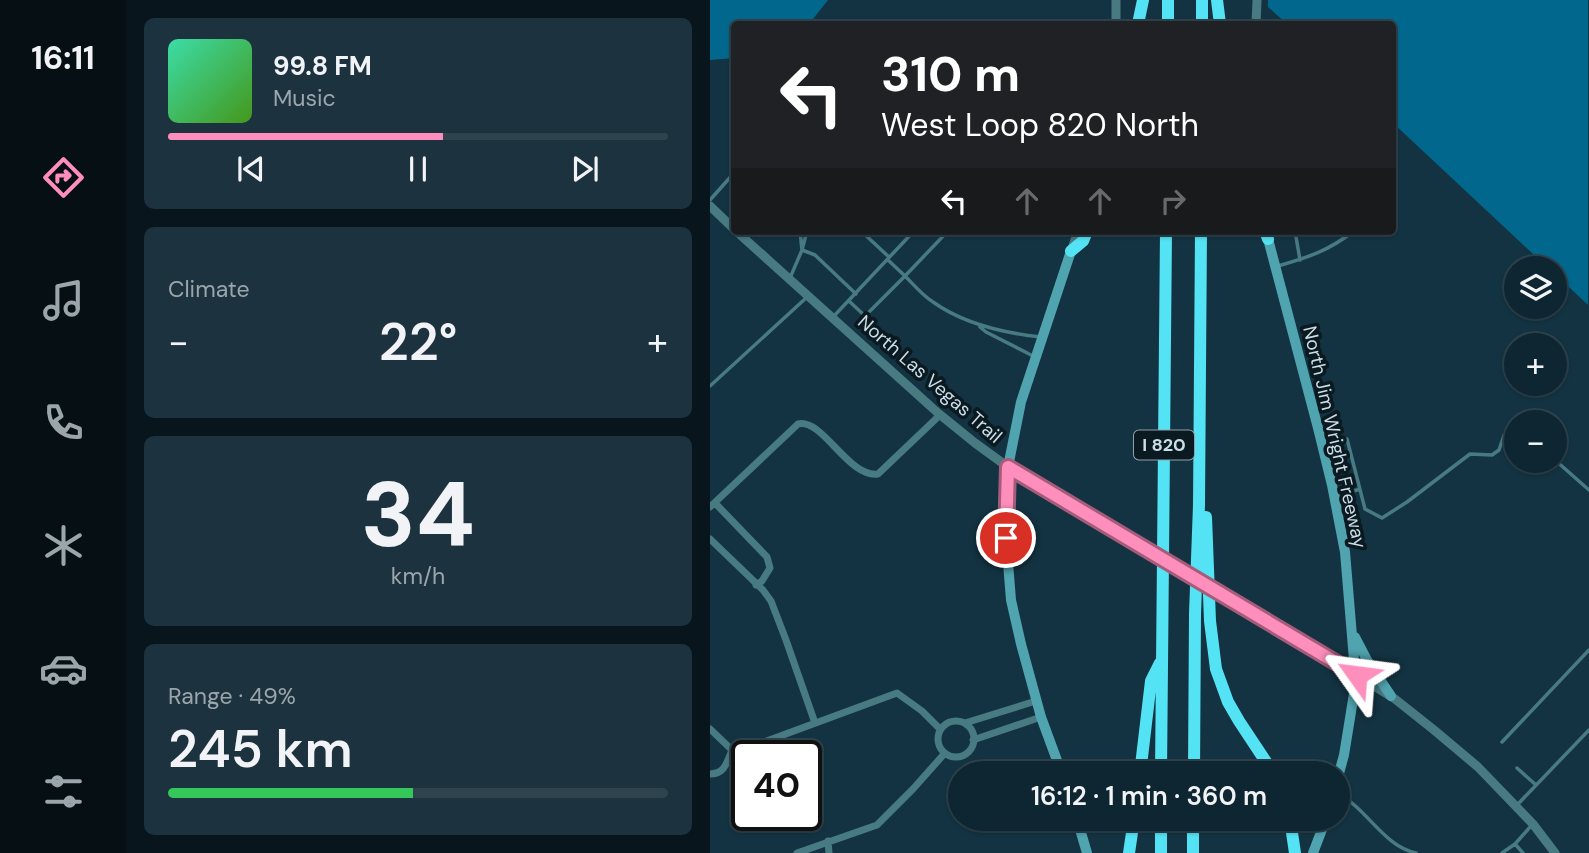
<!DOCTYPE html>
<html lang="en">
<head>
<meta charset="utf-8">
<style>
	:root { --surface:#0e2632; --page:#1c323e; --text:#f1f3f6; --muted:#9ba5ac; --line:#2e434d; --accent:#fe8ebb }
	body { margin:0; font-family:"DM Sans",sans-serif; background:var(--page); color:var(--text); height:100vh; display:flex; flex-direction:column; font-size:26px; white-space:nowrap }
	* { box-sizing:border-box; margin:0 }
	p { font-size:23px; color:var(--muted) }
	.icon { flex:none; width:38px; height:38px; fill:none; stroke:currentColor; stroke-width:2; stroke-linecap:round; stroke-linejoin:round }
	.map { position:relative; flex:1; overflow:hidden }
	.panel { display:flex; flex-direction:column; gap:18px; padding:18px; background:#08151c; width:584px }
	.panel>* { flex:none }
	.banner { position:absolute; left:21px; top:21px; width:665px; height:214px; border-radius:7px; box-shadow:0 2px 5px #0004,0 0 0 2px var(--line); background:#202124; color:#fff; overflow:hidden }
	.controls { position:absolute; left:794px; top:256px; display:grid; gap:14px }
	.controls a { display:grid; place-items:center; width:63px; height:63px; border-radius:50%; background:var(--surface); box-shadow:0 2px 5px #0004,0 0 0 2px var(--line); font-size:35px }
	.speed { position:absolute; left:21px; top:740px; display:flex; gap:14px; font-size:35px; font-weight:700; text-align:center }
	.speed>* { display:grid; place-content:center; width:91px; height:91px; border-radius:50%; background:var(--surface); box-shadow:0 2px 5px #0004,0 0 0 2px var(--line); line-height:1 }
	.speed .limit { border:4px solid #111; border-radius:10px; background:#fff; color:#111 }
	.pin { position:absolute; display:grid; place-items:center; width:60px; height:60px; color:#fff; margin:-30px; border:4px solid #fff; border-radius:50%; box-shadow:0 2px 7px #0007 }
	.me { position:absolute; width:77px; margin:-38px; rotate:301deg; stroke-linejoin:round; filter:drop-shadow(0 0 5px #0008) }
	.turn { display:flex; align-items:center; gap:24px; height:147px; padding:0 35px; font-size:32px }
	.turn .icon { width:91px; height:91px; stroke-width:2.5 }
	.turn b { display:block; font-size:49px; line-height:60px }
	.lanes { display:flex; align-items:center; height:66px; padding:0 35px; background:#0003; justify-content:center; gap:35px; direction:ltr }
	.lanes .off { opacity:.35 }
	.big { font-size:52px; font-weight:600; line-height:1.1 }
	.panel .widget { flex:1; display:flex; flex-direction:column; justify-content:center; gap:10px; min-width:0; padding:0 24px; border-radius:10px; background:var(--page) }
	.panel .dial { align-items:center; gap:0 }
	.dial b { font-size:91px; line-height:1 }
	.song { display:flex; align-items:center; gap:21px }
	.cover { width:84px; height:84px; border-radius:10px; background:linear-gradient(135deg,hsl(160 70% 55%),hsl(100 70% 35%)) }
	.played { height:7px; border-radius:4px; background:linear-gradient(90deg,var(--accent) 55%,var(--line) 55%) }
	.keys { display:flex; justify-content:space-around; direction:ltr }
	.heat { display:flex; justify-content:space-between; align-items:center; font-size:38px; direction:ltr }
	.charge { height:10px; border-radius:5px; background:linear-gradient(90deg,#34c759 49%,var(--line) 0) }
	.trip { position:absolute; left:238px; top:761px; width:402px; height:70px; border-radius:35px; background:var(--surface); box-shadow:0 2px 5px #0004,0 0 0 2px var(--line); font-weight:600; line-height:70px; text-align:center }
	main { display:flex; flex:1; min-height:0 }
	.tabs { display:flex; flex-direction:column; width:126px; justify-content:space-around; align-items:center; background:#060f14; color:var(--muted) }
	.tabs .icon { width:49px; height:49px }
	.tabs .on { color:var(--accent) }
	.tabs b { font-size:32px; color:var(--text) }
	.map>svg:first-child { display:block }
</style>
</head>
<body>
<main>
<nav class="tabs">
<b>16:11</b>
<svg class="icon on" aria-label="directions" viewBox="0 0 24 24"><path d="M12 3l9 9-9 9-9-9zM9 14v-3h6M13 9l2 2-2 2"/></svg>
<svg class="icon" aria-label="music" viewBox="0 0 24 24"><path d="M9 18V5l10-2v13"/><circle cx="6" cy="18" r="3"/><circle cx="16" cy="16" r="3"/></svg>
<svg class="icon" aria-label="phone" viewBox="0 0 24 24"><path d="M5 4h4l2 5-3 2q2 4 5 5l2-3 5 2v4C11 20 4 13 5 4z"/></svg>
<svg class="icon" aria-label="climate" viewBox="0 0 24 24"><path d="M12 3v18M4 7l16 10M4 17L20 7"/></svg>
<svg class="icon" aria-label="car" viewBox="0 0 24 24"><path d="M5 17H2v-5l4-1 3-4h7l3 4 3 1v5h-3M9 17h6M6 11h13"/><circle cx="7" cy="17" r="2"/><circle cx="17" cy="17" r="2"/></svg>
<svg class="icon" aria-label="filters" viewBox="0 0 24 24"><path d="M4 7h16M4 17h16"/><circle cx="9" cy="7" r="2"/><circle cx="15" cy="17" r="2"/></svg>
</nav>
<section class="panel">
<div class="widget">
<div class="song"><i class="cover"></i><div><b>99.8 FM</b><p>Music</p></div></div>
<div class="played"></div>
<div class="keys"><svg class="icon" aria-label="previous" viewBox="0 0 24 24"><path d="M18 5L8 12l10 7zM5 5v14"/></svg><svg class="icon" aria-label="pause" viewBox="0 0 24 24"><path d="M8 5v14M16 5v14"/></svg><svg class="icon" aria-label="next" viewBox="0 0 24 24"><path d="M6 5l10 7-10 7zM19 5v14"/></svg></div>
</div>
<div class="widget"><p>Climate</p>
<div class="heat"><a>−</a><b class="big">22°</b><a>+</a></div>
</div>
<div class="widget dial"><b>34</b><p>km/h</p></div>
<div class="widget"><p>Range · 49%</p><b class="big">245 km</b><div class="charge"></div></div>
</section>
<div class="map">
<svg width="879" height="853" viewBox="0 0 879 853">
	<rect width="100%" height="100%" fill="#133342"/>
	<path fill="#02678c" d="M0,0H118L99,24H24V58L0,60Z
		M558,0H878V305L845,274V268H838L683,123L682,24H577L558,7Z"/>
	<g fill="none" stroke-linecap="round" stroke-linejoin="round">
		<path stroke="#487a81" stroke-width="3.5" d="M388,24L403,22
			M0,200L24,173
			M97,231L92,250L105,255L146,294
			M151,231L179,257
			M238,231L195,276C204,285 212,295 223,302C254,324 293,333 331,337
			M585,231L590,260
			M568,266C599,257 618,251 644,231
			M80,278L92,250L90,231
			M139,301L155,316L195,276L178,260
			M124,316L204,231
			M270,327L276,332L325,357
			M0,386L96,298
			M637,439L655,509L672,518L697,502L760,454L782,455L789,450L794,435L799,431L807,429
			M845,460L879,490
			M625,497L650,489
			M792,742L879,650
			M807,768L826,785
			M628,794C657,808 673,846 706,853
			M807,805L879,730
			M805,844L813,853
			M792,853L805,844L821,826"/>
		<path stroke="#487a81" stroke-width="7" d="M5,503L57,557L60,568L52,581L46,585
			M0,507L88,424C113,418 138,478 168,474L230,415
			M0,539L53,590L61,601L76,640L105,723
			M228 739a18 18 0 1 1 36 0a18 18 0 1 1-36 0Z
			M255,723L326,701
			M0,729L22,750H26L46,745L187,693L212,711L230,729
			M263,740L331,717
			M0,774C15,774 17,762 22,750
			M118,841L119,853
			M87,853L167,825L203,789L235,753"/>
		<path stroke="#487a81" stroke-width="9" d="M406,24V0
			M546,24L547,0
			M0,206L24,229
			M26,231L228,413L265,443L298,467L419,539
			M362,249L368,231
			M530,604L685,699L724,730L768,767L823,824L845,853"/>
		<path stroke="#50a4b0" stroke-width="10" d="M558,239L608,428L622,485L635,552L644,660L647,675L634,755L628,777
			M645,637L657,660L681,696
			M352,774L331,717L311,644L301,600L296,538L298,467L311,402L361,251
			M367,819L377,853
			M603,853L616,819"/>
		<path stroke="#54e3f4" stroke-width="12" d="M507,0L510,24
			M428,24L433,0
			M458,24V0
			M492,24V0
			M555,231L558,239
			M361,251L373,241L377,231
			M496,517L500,621L506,669L518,702L529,721L564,774
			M430,774L441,681L450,663
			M451,774L456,231
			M484,774L485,614L489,505L491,231
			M580,819L585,853
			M419,853L424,819
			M451,853V819
			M483,853V819"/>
		<path stroke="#487a81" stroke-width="9" d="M419,539L530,604"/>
	</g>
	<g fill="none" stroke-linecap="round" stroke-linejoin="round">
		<defs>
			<path id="route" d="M296,538L298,467L647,675"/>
		</defs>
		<use href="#route" stroke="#a55c7a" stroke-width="18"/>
		<use href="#route" stroke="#fe8ebb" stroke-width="12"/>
	</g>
	<g text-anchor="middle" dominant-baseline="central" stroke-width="7" stroke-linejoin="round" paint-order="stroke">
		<rect fill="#0b1920" stroke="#91a2ab" stroke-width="2" x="424" y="430.5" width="60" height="29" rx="5"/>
		<g font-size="18" font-weight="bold" fill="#cbdde6">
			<text x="454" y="445">I 820</text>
		</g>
		<g font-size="19" fill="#cbdde6" stroke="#0b1920">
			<text transform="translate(220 379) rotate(41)">North Las Vegas Trail</text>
			<text transform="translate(625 437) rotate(77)">North Jim Wright Freeway</text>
		</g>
	</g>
</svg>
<div class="controls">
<a><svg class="icon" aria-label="layers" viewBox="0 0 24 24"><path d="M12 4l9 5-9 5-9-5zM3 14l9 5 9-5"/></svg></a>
<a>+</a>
<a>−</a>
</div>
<div class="speed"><div class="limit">40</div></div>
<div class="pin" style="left:296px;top:538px;background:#d93025"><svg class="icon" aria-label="arrive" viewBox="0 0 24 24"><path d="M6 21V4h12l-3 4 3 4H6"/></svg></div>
<svg class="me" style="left:647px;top:675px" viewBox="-20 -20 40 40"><path d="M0-17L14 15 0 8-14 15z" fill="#fe8ebb" stroke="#fff" stroke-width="4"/></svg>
<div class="trip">16:12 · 1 min · 360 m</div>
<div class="banner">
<div class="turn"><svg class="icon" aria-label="left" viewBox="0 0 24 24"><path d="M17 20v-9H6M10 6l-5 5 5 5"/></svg><div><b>310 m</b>West Loop 820 North</div></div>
<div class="lanes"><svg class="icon" aria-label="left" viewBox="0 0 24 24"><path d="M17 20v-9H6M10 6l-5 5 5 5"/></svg><svg class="icon off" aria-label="ahead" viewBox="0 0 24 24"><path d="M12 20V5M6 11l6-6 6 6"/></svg><svg class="icon off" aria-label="ahead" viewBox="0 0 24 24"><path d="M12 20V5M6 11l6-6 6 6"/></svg><svg class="icon off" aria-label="right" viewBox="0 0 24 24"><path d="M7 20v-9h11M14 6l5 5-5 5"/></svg></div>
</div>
</div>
</main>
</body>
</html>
